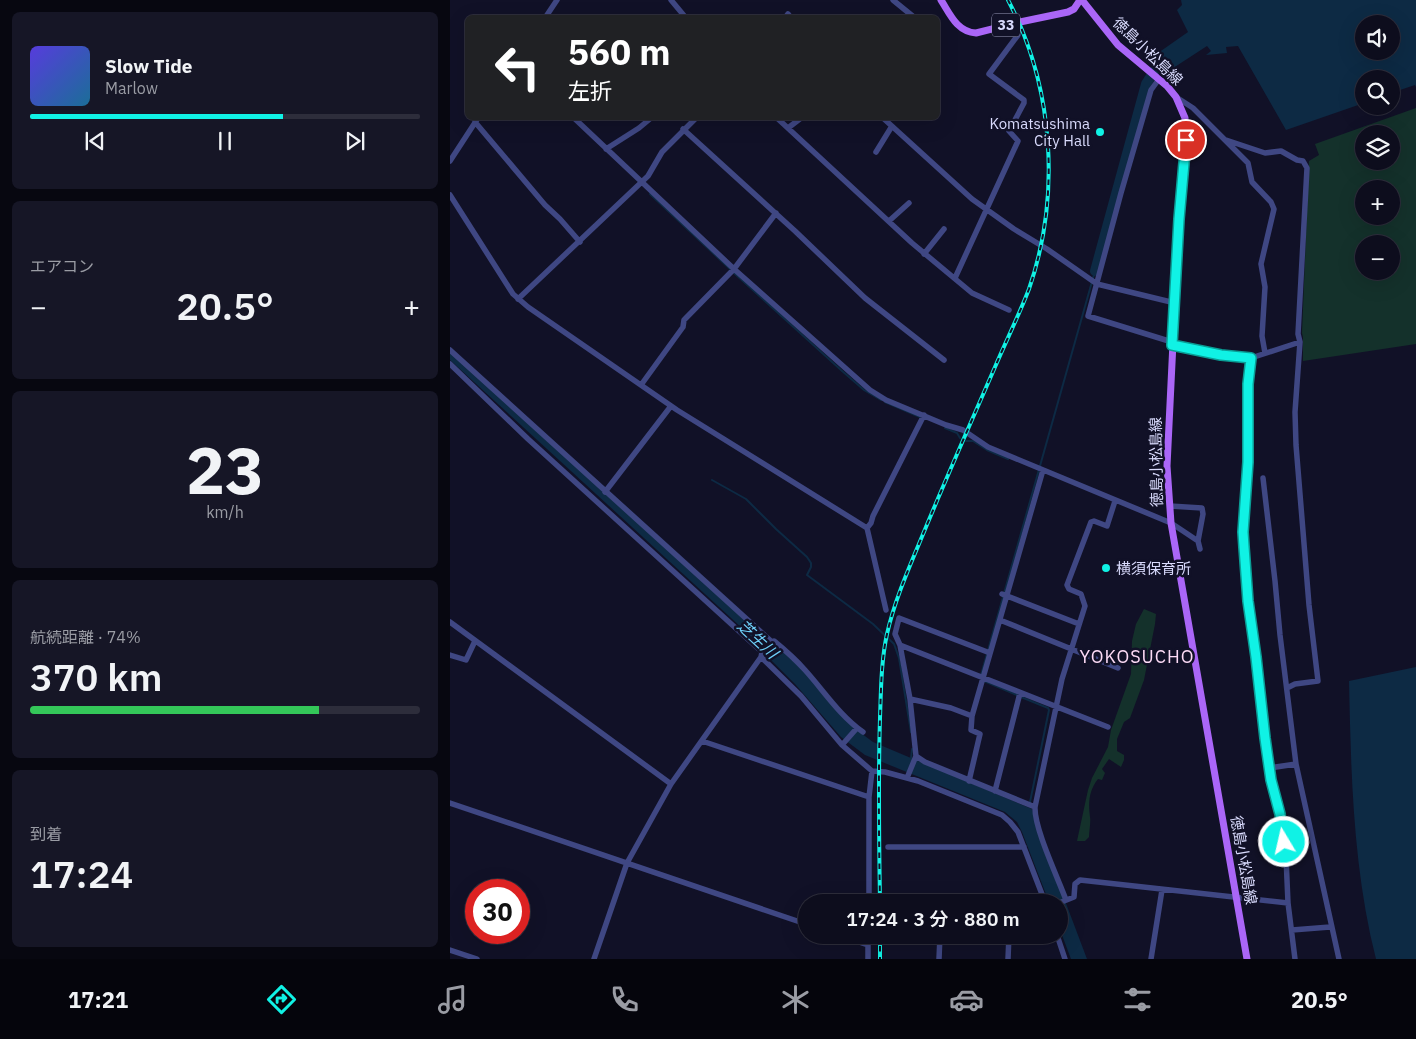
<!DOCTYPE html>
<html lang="ja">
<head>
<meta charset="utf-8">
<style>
	:root { --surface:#0d0d1d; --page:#161626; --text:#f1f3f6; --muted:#9a9ca4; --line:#2d2d3b; --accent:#10f2e5 }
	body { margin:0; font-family:"IBM Plex Sans","Noto Sans JP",sans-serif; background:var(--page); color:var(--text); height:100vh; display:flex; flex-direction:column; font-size:19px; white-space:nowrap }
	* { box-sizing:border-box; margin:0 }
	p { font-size:16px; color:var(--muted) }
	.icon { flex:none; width:28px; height:28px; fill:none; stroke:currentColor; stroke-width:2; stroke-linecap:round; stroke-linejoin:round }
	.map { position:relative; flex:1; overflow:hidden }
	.side { display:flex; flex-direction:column; gap:12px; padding:12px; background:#070710; width:450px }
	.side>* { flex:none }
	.guide { position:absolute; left:15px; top:15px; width:475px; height:105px; border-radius:8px; box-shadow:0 5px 20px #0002,0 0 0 1px var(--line); background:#202124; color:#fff; overflow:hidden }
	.tools { position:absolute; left:905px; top:15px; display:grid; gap:10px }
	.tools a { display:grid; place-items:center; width:45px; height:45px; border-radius:50%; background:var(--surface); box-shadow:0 5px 20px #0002,0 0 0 1px var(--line); font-size:25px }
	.speed { position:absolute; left:15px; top:879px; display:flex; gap:10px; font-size:25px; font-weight:700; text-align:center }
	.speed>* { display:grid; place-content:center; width:65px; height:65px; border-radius:50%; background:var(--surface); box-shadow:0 5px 20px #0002,0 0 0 1px var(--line); line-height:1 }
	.speed .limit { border:8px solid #d22; background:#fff; color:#111 }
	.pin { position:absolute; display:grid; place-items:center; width:42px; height:42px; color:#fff; margin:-21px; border:2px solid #fff; border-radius:50%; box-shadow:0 1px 5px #0007 }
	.me { position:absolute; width:55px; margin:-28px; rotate:351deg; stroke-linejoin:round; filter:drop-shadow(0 0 4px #0008) }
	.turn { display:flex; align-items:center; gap:18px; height:105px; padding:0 20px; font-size:22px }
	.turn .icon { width:65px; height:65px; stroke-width:2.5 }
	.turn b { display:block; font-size:35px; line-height:42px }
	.big { font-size:38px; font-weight:600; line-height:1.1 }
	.side .card { flex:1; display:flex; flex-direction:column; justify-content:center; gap:8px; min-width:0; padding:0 18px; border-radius:8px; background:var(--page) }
	.side .dial { align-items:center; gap:0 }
	.dial b { font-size:65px; line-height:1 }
	.song { display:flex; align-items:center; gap:15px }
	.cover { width:60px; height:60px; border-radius:8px; background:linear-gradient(135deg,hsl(250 70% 55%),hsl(200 70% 35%)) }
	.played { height:5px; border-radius:2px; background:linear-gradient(90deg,var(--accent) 65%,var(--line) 65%) }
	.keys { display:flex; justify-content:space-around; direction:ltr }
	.heat { display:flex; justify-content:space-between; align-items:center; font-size:28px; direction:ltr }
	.charge { height:8px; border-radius:4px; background:linear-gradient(90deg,#34c759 74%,var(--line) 0) }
	.trip { position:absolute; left:348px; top:894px; width:270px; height:50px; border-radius:25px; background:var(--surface); box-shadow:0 5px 20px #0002,0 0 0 1px var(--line); font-weight:600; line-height:50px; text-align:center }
	.tab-bar { display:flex; height:80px; justify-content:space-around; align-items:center; background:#05050c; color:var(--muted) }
	.tab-bar .icon { width:35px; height:35px }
	.tab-bar .selected { color:var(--accent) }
	.tab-bar b { font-size:22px; color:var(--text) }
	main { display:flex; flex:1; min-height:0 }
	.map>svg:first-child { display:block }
</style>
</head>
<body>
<main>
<section class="side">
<div class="card">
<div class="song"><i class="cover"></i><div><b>Slow Tide</b><p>Marlow</p></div></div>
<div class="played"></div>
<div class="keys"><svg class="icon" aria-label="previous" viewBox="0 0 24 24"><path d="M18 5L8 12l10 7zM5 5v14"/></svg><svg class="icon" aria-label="pause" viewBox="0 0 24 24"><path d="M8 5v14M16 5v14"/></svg><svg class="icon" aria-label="next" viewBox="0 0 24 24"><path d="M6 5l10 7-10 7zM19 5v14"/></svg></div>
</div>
<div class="card"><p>エアコン</p>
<div class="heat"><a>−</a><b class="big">20.5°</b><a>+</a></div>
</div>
<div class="card dial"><b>23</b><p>km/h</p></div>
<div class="card"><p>航続距離 · 74%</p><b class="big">370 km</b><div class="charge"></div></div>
<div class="card"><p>到着</p><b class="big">17:24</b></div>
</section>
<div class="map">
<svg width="966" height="959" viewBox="0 0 966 959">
	<rect width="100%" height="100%" fill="#111127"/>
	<path fill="#14312b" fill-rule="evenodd" d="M966,108V344L853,361V337L852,333L859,161L869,155L865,144ZM914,134H941V161H914ZM914,189H941V216H914ZM914,244H941V271H914Z
		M694,609L706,614L705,624L694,680L680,718L674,722L667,739V751L674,755V760L671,767L659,759L652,769L655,773L652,780L648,779C639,790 638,803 640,817C641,823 639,831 639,837L635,841H627L638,790L642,778L658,747L661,730L681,674L682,641L686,624Z"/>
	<path fill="#0d2a44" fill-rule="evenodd" d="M731,0H966V87L965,85L941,93V79H914V103L836,130L788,46L776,47L777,53L756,55L761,51L757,46L714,74L698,60L738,32L727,10L732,5ZM914,24H941V51H914Z
		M0,352L282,608C307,629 332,649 355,673C377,696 396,724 423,742L582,809L586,824L637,959H621L609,927V902H599L572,832L567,822L555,812L415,755L391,737L345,684L317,656L316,650L0,360Z
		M966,667V959H926C903,869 901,774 899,681Z"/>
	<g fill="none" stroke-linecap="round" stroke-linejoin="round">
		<path stroke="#0d2a44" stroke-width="2" d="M200,194L280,269
			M284,273L391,370L414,390L431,400
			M435,402L470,417
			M495,428L507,433L510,438
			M516,441H523L537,450L558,459
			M262,480L296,499L326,529L357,557L361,563V567L357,575L423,624L444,644L449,658L461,732
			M531,675L645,271
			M534,681L567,695
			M571,697L598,708L599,710L580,802
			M461,759L462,749"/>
		<path stroke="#0d2a44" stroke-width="10" d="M645,271L696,84L708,65"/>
		<path stroke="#3f4783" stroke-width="5.5" d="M221,0L236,18
			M443,0L465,18
			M95,18L107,0
			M335,18L338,14L341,18
			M709,79L701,90L671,193L638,316L722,342
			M726,97L743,108L798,163L802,182L821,202L824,209L811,264L815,287L812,336L815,353
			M124,118L284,269L420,390L436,400L496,425L513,430L538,447L721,523L748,541
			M327,118L462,243L522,293L559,310
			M433,118L522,199L564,229L597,249L647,284L725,303
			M25,122L95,205L110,219L130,242
			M338,128L351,118
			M233,129L345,231L415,298L494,360
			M776,140L815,153L831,151L847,160L853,161L857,168L848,334L850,342L845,412L846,445L859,605L868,681L845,684L837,688
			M156,149L189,128L201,118
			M426,152L442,126
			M0,161L28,118
			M0,195L63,294L78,307L227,410L417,528L436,610
			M439,221L459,203
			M474,254L494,229
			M505,278L568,141L559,131L574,103V100L539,74L568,35L563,23
			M68,299L198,176L212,152L246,118
			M722,345L771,355L801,358L850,342
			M0,350L322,642L324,641C335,650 346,660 355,670C374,691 390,716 413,732
			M801,358L798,384L797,462L793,532L794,547L798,601L806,657L815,738L821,780L830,814L836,857L838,903L845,959
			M0,364L78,439L312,652L311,657L351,696L392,745L422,771L435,772L468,781L552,815L560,822L568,832L595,902
			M191,385L233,327L234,320L284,269L326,213
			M813,478L825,581L830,635L846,764L819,768
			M155,492L221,406
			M720,506L752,508L753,514L748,541L750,549
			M417,528L421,523L423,516L474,415
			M552,594L629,624
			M550,620L668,668
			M0,622L221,784
			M450,645L658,727
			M0,655L16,660L25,641
			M460,699L501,708L522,716
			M252,741L419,797
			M392,745L407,728
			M466,756L475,762L585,807
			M846,764L889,959
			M457,778L466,756L460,699L450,645L445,634L449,618L540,653
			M519,781L530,734L521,730L522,716L593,470
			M545,791L570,693
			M0,803L356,924
			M438,847H574
			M616,900C608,878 584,828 585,807L612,679L635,606L631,594L619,589L617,585L641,522L644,521L657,526L665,501
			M419,902V797L422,771
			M609,903L624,897L625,884L630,880L838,903
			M842,930L880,927
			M388,935L418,945
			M607,935L615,959
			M0,950L27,959
			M144,959L177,863L221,784L311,657
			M418,959V935
			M489,959L490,935
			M558,959L559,935
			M701,959L712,890"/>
		<path stroke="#aa66f7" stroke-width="7" d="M491,0C500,14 507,32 526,33L570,22L618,12L624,9L630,0
			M632,0L668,45L717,86L726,97L735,118L736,140L729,219L717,466L721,523L797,959"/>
		<defs>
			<path id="rail" d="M430,902C429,841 428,780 430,718C431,691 431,661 437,634C445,598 462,561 476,527C498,474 522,420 545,367C556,341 569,315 579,289C611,196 604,87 558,0
				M430,935V959"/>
		</defs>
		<use href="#rail" stroke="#10f2e5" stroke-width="4"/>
		<use href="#rail" stroke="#111127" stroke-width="2" stroke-dasharray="5.5" stroke-linecap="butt"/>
	</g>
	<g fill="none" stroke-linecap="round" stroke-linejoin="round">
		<defs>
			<path id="route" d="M736,140L729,219L722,345L771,355L801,358L798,384V462L793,532L794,547L798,601L806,657L815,738L821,780L830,814L834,842"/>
		</defs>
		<use href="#route" stroke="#0a9d95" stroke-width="12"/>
		<use href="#route" stroke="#10f2e5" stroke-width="9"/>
	</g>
	<g fill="#10f2e5" stroke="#111127" stroke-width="2">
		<circle cx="650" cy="132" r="5"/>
		<circle cx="656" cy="568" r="5"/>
	</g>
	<g text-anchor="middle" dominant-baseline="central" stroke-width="5" stroke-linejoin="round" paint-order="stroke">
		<rect fill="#111127" stroke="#9d9ebd" stroke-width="1" x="542" y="13.5" width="28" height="23" rx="4"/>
		<g font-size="14" font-weight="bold" fill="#d9dbfd">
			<text x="556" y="25">33</text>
		</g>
		<g font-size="15" fill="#d9dbfd" stroke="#111127">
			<text transform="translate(698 51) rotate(44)">徳島小松島線</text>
			<text transform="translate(706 462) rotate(-91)">徳島小松島線</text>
			<text transform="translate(794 860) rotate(80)">徳島小松島線</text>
		</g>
		<g font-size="15" fill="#d9dbfd" stroke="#111127" text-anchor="end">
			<text x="640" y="123">Komatsushima<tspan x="640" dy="17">City Hall</tspan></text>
			<text x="666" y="568" text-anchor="start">横須保育所</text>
		</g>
		<g font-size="16" font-style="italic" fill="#6dcef7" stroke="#111127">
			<text transform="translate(308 639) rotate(43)">芝生川</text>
		</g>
		<g font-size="18" letter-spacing="1" fill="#fddbf6" stroke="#111127">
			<text x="687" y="656">YOKOSUCHO</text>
		</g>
	</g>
</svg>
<div class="tools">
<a><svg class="icon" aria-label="sound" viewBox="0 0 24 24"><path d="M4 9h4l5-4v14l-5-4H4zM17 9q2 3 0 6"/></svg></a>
<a><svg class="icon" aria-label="search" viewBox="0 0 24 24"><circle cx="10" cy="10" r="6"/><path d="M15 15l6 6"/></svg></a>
<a><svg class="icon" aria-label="layers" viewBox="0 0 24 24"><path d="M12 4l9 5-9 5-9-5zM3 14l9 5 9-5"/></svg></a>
<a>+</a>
<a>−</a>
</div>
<div class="speed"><div class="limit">30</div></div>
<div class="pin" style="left:736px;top:140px;background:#d93025"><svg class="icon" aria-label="arrive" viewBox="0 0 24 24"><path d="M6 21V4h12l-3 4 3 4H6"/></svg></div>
<svg class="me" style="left:834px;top:842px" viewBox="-20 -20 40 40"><circle r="17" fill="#10f2e5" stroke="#fff" stroke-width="3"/><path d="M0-11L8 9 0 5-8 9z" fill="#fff"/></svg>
<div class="trip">17:24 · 3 分 · 880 m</div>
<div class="guide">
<div class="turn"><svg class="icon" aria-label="left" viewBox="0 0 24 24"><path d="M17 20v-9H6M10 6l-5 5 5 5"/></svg><div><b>560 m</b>左折</div></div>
</div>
</div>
</main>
<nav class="tab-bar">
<b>17:21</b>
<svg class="icon selected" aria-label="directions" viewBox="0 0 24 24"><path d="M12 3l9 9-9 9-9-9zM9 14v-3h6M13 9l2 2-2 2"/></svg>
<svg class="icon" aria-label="music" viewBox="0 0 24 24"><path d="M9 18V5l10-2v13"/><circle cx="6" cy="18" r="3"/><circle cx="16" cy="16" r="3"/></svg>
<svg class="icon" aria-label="phone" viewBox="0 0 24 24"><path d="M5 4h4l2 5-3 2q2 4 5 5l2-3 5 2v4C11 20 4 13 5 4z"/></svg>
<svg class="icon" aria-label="climate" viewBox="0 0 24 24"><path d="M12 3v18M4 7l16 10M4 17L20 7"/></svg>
<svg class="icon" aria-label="car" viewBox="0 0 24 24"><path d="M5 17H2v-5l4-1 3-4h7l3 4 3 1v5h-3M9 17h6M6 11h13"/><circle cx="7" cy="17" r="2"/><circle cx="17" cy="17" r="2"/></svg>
<svg class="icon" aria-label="filters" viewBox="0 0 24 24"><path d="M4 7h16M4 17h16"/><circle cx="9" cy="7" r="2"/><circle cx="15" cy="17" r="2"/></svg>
<b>20.5°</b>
</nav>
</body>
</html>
